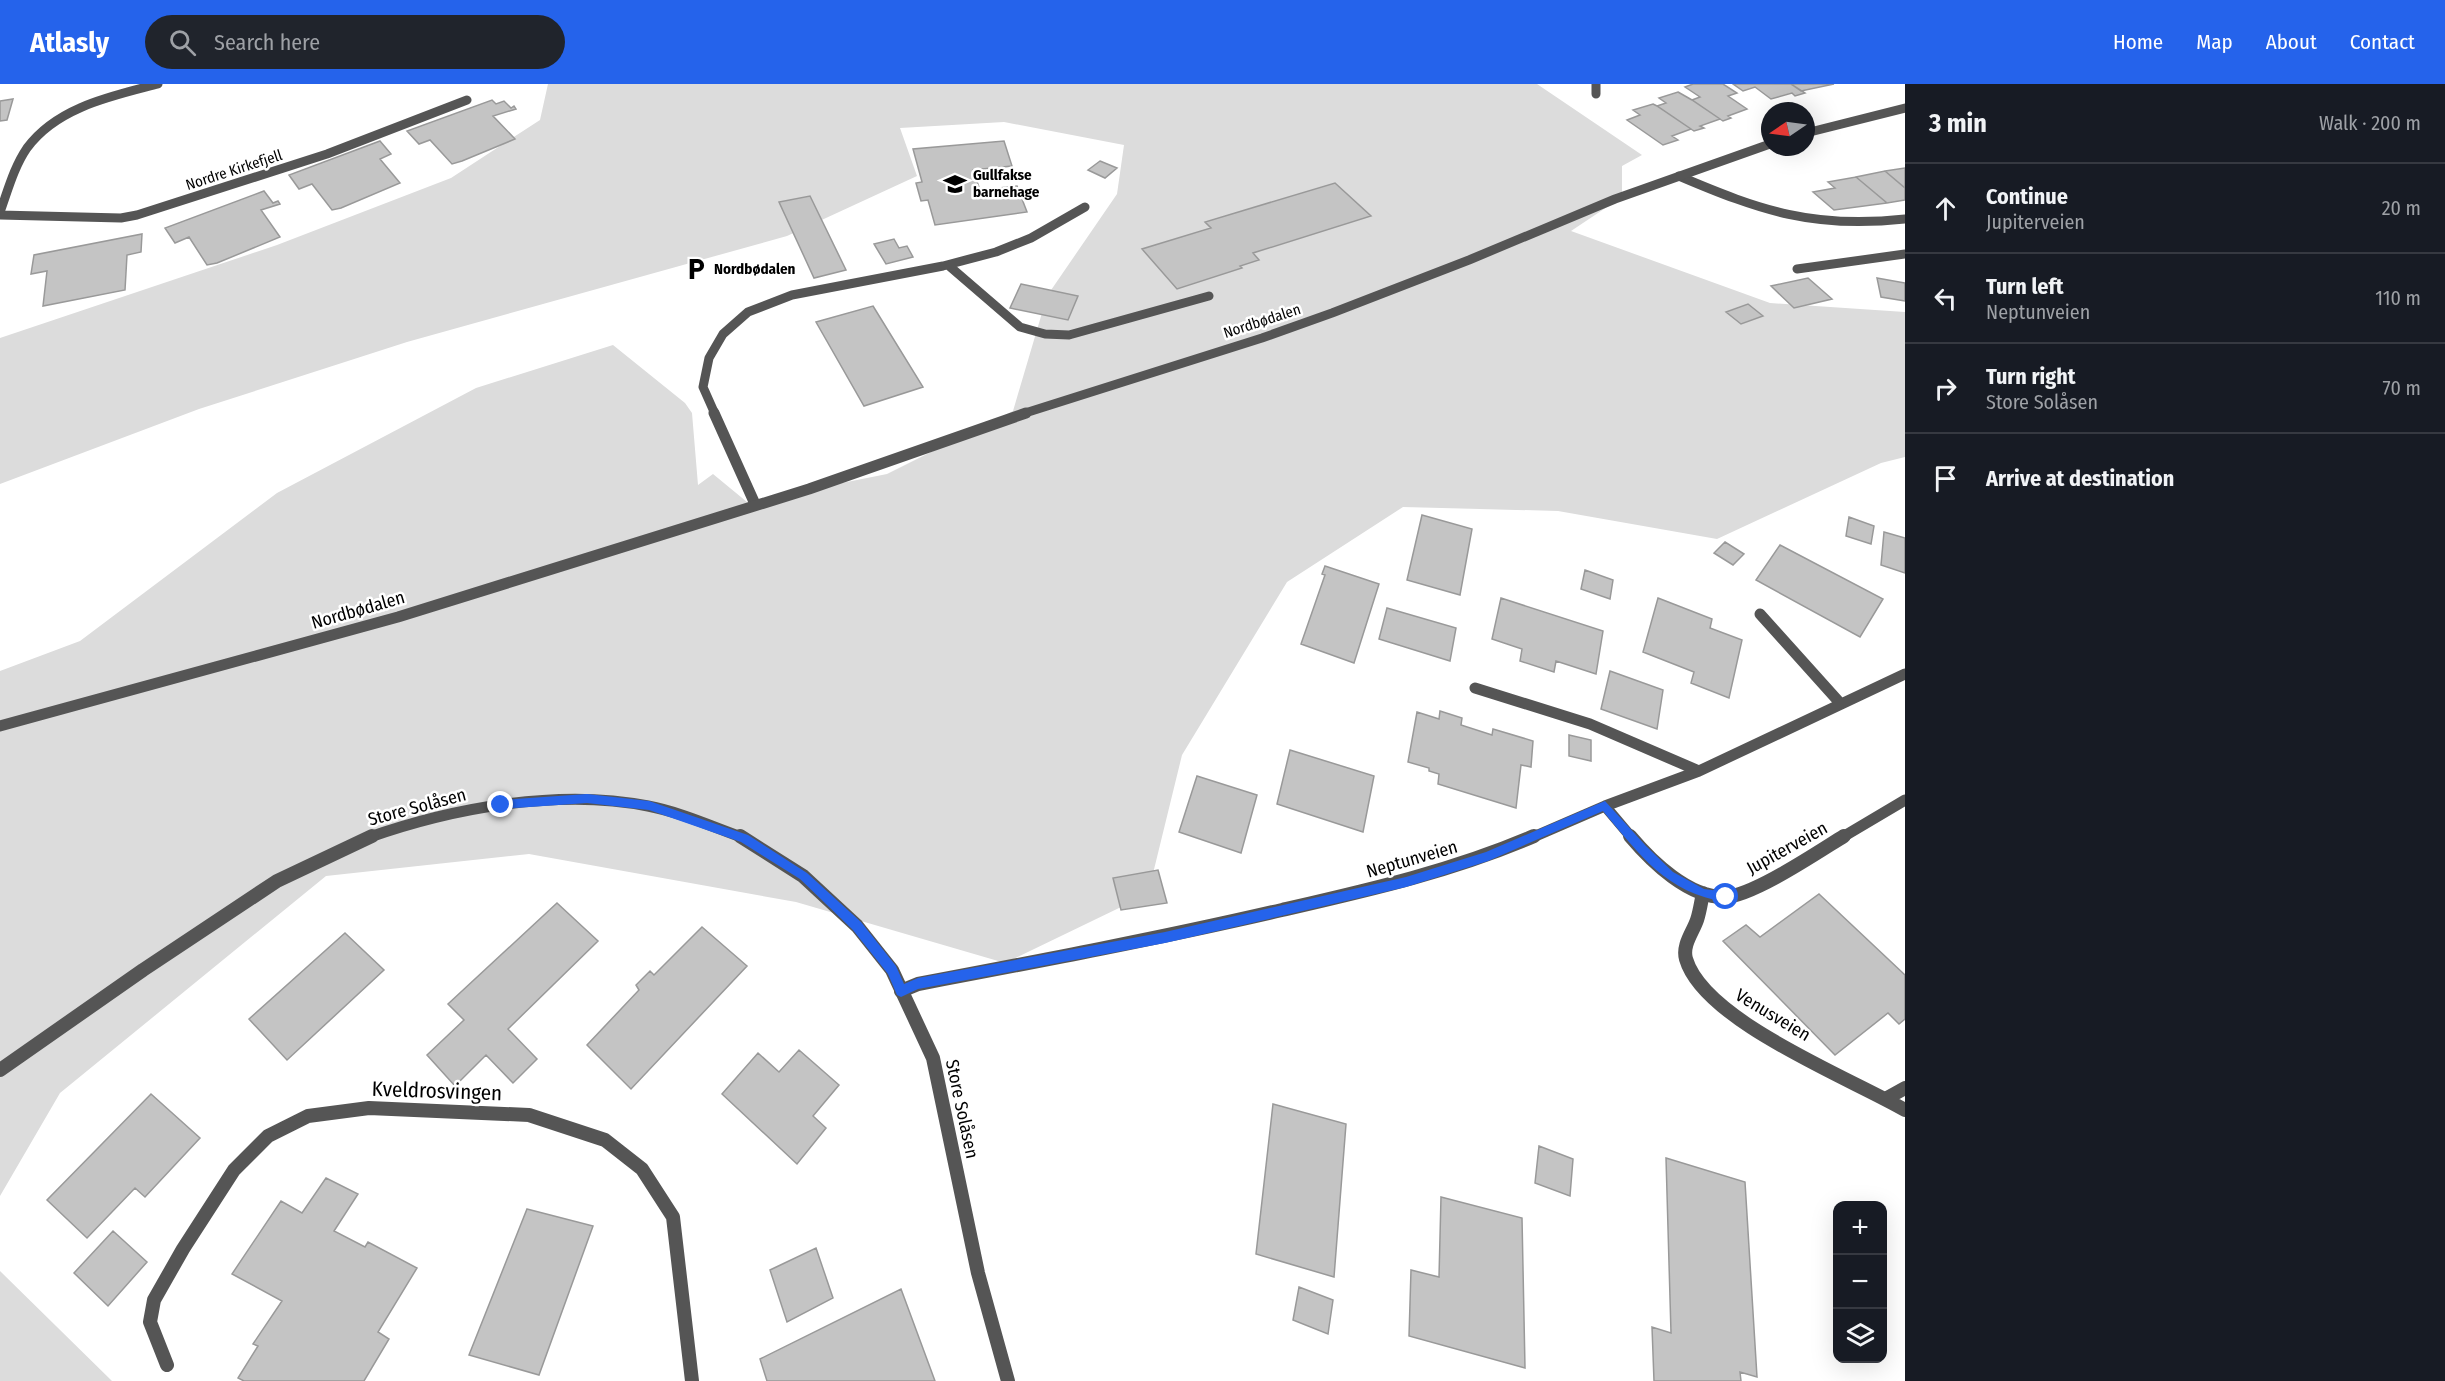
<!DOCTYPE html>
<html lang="en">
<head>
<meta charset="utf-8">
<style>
	body { margin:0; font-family:"Fira Sans Condensed",sans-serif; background:#20242c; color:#f1f3f6 }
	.controls { position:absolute; right:18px; bottom:18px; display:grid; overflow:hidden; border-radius:12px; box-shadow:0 6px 24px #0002 }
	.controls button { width:54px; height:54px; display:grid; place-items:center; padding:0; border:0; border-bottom:2px solid #363941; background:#171b24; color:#f1f3f6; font:30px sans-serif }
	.compass { position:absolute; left:1761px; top:18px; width:54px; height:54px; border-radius:50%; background:#171b24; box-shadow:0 6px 24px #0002; rotate:257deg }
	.stop { position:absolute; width:18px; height:18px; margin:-14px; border:4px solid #2563eb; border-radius:50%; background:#fff }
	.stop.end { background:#2563eb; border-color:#fff; box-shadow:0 2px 6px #0008 }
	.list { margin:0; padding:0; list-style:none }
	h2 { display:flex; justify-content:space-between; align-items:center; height:78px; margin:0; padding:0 24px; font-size:26px }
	h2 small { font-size:20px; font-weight:400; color:#9ea1a6 }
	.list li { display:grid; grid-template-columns:39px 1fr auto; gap:18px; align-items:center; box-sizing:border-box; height:90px; padding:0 24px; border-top:2px solid #363941 }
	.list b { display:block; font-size:22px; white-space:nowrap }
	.list p { margin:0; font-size:20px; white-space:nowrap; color:#9ea1a6 }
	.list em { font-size:20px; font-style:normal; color:#9ea1a6 }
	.icon { flex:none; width:33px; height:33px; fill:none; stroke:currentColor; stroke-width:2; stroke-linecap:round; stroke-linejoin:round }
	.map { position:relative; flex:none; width:1905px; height:1297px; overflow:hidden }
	header { display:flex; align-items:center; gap:36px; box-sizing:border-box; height:84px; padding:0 30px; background:#2563eb; color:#fff }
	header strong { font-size:28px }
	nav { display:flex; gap:33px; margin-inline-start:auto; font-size:21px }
	.search { width:420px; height:54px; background:#20242c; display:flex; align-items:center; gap:15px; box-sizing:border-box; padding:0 21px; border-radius:33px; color:#9ea1a6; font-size:22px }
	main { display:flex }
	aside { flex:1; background:#171b24 }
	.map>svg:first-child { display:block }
</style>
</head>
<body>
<header>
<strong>Atlasly</strong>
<div class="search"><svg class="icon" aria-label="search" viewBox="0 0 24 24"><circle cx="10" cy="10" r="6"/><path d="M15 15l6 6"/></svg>Search here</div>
<nav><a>Home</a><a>Map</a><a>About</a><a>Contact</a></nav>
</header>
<main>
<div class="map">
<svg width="1905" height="1297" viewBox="0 0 1905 1297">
	<rect width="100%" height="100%" fill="#fff"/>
	<path fill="#dcdcdc" d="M548 0H1537L1642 71 1622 82V113L1571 147 1770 219 1905 228V373L1881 379 1717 455 1558 427 1403 423 1287 498 1182 671 1148 810 1005 879 796 818 529 770 326 792 60 1009 0 1112V587L80 557 277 409 476 304 613 261 685 319 692 329 698 401 713 390 747 418 887 390 1013 327 1047 212 1117 110 1124 61 1004 38 900 44 917 92 787 152 407 258 199 325 0 400V254L277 161 451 94 540 36Z
		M0 1187 112 1297H0Z"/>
	<path fill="#c4c4c4" stroke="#999" stroke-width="1.5" d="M1693 0H1723L1737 9 1728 12 1747 25 1728 32 1731 34 1723 37 1692 16 1700 13 1685 3Z
		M1733 0H1791L1805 9 1795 12 1792 9 1771 15 1755 3 1743 7Z
		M1791 0H1834L1801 7Z
		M1678 8 1692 16 1720 35 1700 42 1704 44 1694 47 1657 22 1666 19 1659 14Z
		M13 15 7 36 0 37V17Z
		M492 16 496 20 504 17 511 24 514 22 516 25 493 32 515 55 462 77 452 80 430 56 419 60 407 47Z
		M1653 20 1657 22 1691 45 1672 52 1678 56 1663 61 1627 36 1640 31 1633 26Z
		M380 57 391 70 380 75 400 99 341 124 332 126 312 100 299 105 289 91Z
		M1004 57 1012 82 973 86 980 106 1017 102 1027 128 935 141 928 116 921 117 916 99 922 98 913 65Z
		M1100 77 1117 84 1105 94 1088 86Z
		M1905 84V104L1885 87Z
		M1885 87 1905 104V116L1887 119 1856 93Z
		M1856 93 1887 119 1834 126 1813 108 1835 104 1828 98Z
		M1335 99 1371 132 1253 169 1259 176 1240 182 1242 184 1177 205 1142 165 1211 144 1205 138Z
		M264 107 273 119 278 117 280 120 261 126 280 153 217 179 207 181 189 153 175 159 165 144Z
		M810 112 846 186 814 194 779 118Z
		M142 150 141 168 127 171 125 206 43 222 47 187 31 190 34 171Z
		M894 155 899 164 907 162 913 173 886 180 874 160Z
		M1808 194 1832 215 1794 224 1771 202Z
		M1877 194 1905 199V217L1881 213Z
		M1021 200 1078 212 1068 236 1010 224Z
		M1748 220 1763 232 1741 240 1726 228Z
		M873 222 923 303 864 322 816 238Z
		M1422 431 1472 445 1460 511 1407 496Z
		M1849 433 1874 442 1871 460 1846 452Z
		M1884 448 1905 454V489L1881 481Z
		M1725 458 1744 470 1733 481 1714 469Z
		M1780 461 1883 515 1860 553 1756 496Z
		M1325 482 1379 500 1354 579 1301 560 1325 491 1322 490Z
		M1585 486 1613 496 1610 515 1581 505Z
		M1501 514 1603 547 1596 590 1556 577 1554 588 1520 577 1522 565 1492 555Z
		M1658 514 1712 535 1710 544 1742 556 1729 614 1691 599 1694 588 1643 568Z
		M1387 524 1456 544 1450 577 1379 555Z
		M1610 587 1663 606 1657 645 1601 625Z
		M1440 627 1462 634 1461 641 1492 651 1493 645 1533 657 1531 683 1521 681 1516 724 1438 700 1439 690 1429 687V684L1408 678 1417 628 1439 635Z
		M1569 651 1591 656V677L1569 672Z
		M1290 666 1374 692 1363 748 1277 720Z
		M1197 692 1257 711 1241 769 1179 748Z
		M1158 786 1167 819 1121 826 1113 794Z
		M1819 810 1905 891V935L1899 940 1888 929 1835 971 1723 857 1746 841 1760 853Z
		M557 819 598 857 508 945 537 975 513 999 486 971 455 1002 427 971 464 936 448 920Z
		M702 843 747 882 631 1005 587 961 639 906 636 901 650 887 654 891Z
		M345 849 384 886 287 976 249 935Z
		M799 966 839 1001 813 1032 826 1044 797 1080 722 1010 758 969 779 988Z
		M151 1010 200 1054 145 1113 135 1104 87 1154 47 1116Z
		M1273 1020 1346 1040 1334 1193 1256 1170Z
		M1539 1062 1573 1075 1570 1112 1535 1099Z
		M1666 1074 1745 1098 1757 1293 1740 1288 1741 1297H1654L1652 1243 1671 1249Z
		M326 1094 358 1110 334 1147 365 1163 368 1158 417 1184 378 1248 389 1255 364 1297H244L238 1294 258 1262 253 1260 282 1217 232 1190 281 1117 302 1129Z
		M1441 1113 1522 1134 1525 1284 1409 1252 1411 1186 1439 1193Z
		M527 1125 593 1142 539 1291 469 1271Z
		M113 1147 147 1178 108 1222 74 1189Z
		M816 1164 833 1214 787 1238 770 1186Z
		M1299 1203 1333 1216 1328 1250 1293 1236Z
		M901 1205 935 1297H767L760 1275Z"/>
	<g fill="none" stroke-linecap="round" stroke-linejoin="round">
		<path stroke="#555" stroke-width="9" d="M1596 0V10
			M1679 92C1761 127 1814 145 1905 135
			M0 128C8 106 14 83 27 64 57 23 112 12 158 0
			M0 131 121 134 137 131 327 70 467 16
			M948 181 1020 243 1045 250 1069 251 1209 212
			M1797 185 1905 170
			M715 330 703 303 709 274 723 250 748 228 792 211 943 182 996 168 1031 154 1085 123"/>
		<path stroke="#555" stroke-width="11" d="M714 329 755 420
			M1760 530 1840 619
			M1475 604 1590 640 1699 687
			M1605 722 1632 754
			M1531 754 1605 722 1699 687 1905 590
			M1841 754 1905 716"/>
		<path stroke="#555" stroke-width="14" d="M1630 752C1652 778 1689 814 1725 813 1753 812 1818 768 1844 752
			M1703 809C1701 818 1700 827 1697 836 1693 848 1682 861 1686 875 1704 937 1850 994 1905 1026
			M901 907 918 900C1040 877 1161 854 1282 826 1369 806 1453 787 1534 752
			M1887 1014 1905 1004
			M167 1281 150 1238 154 1216 183 1165 234 1086 268 1052 308 1032 369 1024 529 1031 605 1056 642 1085 673 1133 692 1297"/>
		<path stroke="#555" stroke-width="9" d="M1806 49 1905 24
			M1022 330 1262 254 1332 229 1469 176 1615 115 1770 60"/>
		<path stroke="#555" stroke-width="11" d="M0 642 398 533 809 405 1026 329
			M367 754C452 724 559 704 648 722 680 728 713 743 744 754"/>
		<path stroke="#555" stroke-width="14" d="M740 752 803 792 857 842 892 886 933 974 978 1189 1008 1297
			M0 986 143 886 277 797 372 752"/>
	</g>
	<path fill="#2563eb" d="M587 710 649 717 748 751 807 789 861 838 896 882 904 900 918 894 1165 848 1406 793 1486 768 1605 717 1646 762 1673 788 1704 805 1726 808 1732 813 1726 818C1666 809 1640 771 1603 727L1488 777 1406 803 1165 859 918 905 901 913 897 911 888 890 853 846 800 795 741 758 649 726 587 719 501 725 496 721 501 716Z"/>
	<defs>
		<g id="school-bare" transform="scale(1.8)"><path d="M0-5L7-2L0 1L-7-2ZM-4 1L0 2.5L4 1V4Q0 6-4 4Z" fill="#000" stroke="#fff" stroke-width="2.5" paint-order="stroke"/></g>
		<g id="parking-bare" transform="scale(1.8)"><path d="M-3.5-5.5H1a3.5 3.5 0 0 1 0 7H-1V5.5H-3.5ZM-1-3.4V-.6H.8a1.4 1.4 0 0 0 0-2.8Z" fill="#000" stroke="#fff" stroke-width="2.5" paint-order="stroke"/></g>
	</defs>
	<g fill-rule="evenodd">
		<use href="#school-bare" x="955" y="100"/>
		<use href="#parking-bare" x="696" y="185"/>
	</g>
	<g text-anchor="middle" stroke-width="5" stroke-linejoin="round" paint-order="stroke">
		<g font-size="15" fill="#000" stroke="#fff">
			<text transform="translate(234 86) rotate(-18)" y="5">Nordre Kirkefjell</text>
			<text transform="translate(1262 237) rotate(-18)" y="5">Nordbødalen</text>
		</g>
		<g font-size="15" font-weight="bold" fill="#000" stroke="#fff" text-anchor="start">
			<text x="973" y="96">Gullfakse<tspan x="973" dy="17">barnehage</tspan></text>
			<text x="714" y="190">Nordbødalen</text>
		</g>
		<g font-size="18" fill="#000" stroke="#fff">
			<text transform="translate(358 526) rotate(-16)" y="6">Nordbødalen</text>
			<text transform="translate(417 723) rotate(-15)" y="6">Store Solåsen</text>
			<text transform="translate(1787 764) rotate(-29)" y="6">Jupiterveien</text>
			<text transform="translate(1412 775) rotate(-16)" y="6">Neptunveien</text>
			<text transform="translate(1773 931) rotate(31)" y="6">Venusveien</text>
			<text transform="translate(962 1025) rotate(78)" y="6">Store Solåsen</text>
		</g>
		<g font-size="21" fill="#000" stroke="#fff">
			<text transform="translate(437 1007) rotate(2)" y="7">Kveldrosvingen</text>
		</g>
	</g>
</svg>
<div class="controls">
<button>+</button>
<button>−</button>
<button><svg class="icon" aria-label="layers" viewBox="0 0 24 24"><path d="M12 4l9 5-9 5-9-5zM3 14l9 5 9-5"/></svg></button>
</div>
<svg class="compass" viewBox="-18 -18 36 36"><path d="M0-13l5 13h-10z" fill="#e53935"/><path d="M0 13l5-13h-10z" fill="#9ea1a6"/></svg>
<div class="stop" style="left:1726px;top:813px"></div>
<div class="stop end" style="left:501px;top:721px"></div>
</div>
<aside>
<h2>3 min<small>Walk · 200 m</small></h2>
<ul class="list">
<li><svg class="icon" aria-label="ahead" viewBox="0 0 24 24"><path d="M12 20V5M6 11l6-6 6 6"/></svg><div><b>Continue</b><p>Jupiterveien</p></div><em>20 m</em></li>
<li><svg class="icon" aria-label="left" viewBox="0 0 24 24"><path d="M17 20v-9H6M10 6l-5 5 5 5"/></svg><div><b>Turn left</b><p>Neptunveien</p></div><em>110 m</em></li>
<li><svg class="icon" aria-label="right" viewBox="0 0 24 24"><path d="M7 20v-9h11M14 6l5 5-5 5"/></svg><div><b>Turn right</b><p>Store Solåsen</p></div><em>70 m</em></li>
<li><svg class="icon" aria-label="arrive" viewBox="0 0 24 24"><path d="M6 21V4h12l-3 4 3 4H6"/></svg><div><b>Arrive at destination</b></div></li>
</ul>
</aside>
</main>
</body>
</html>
